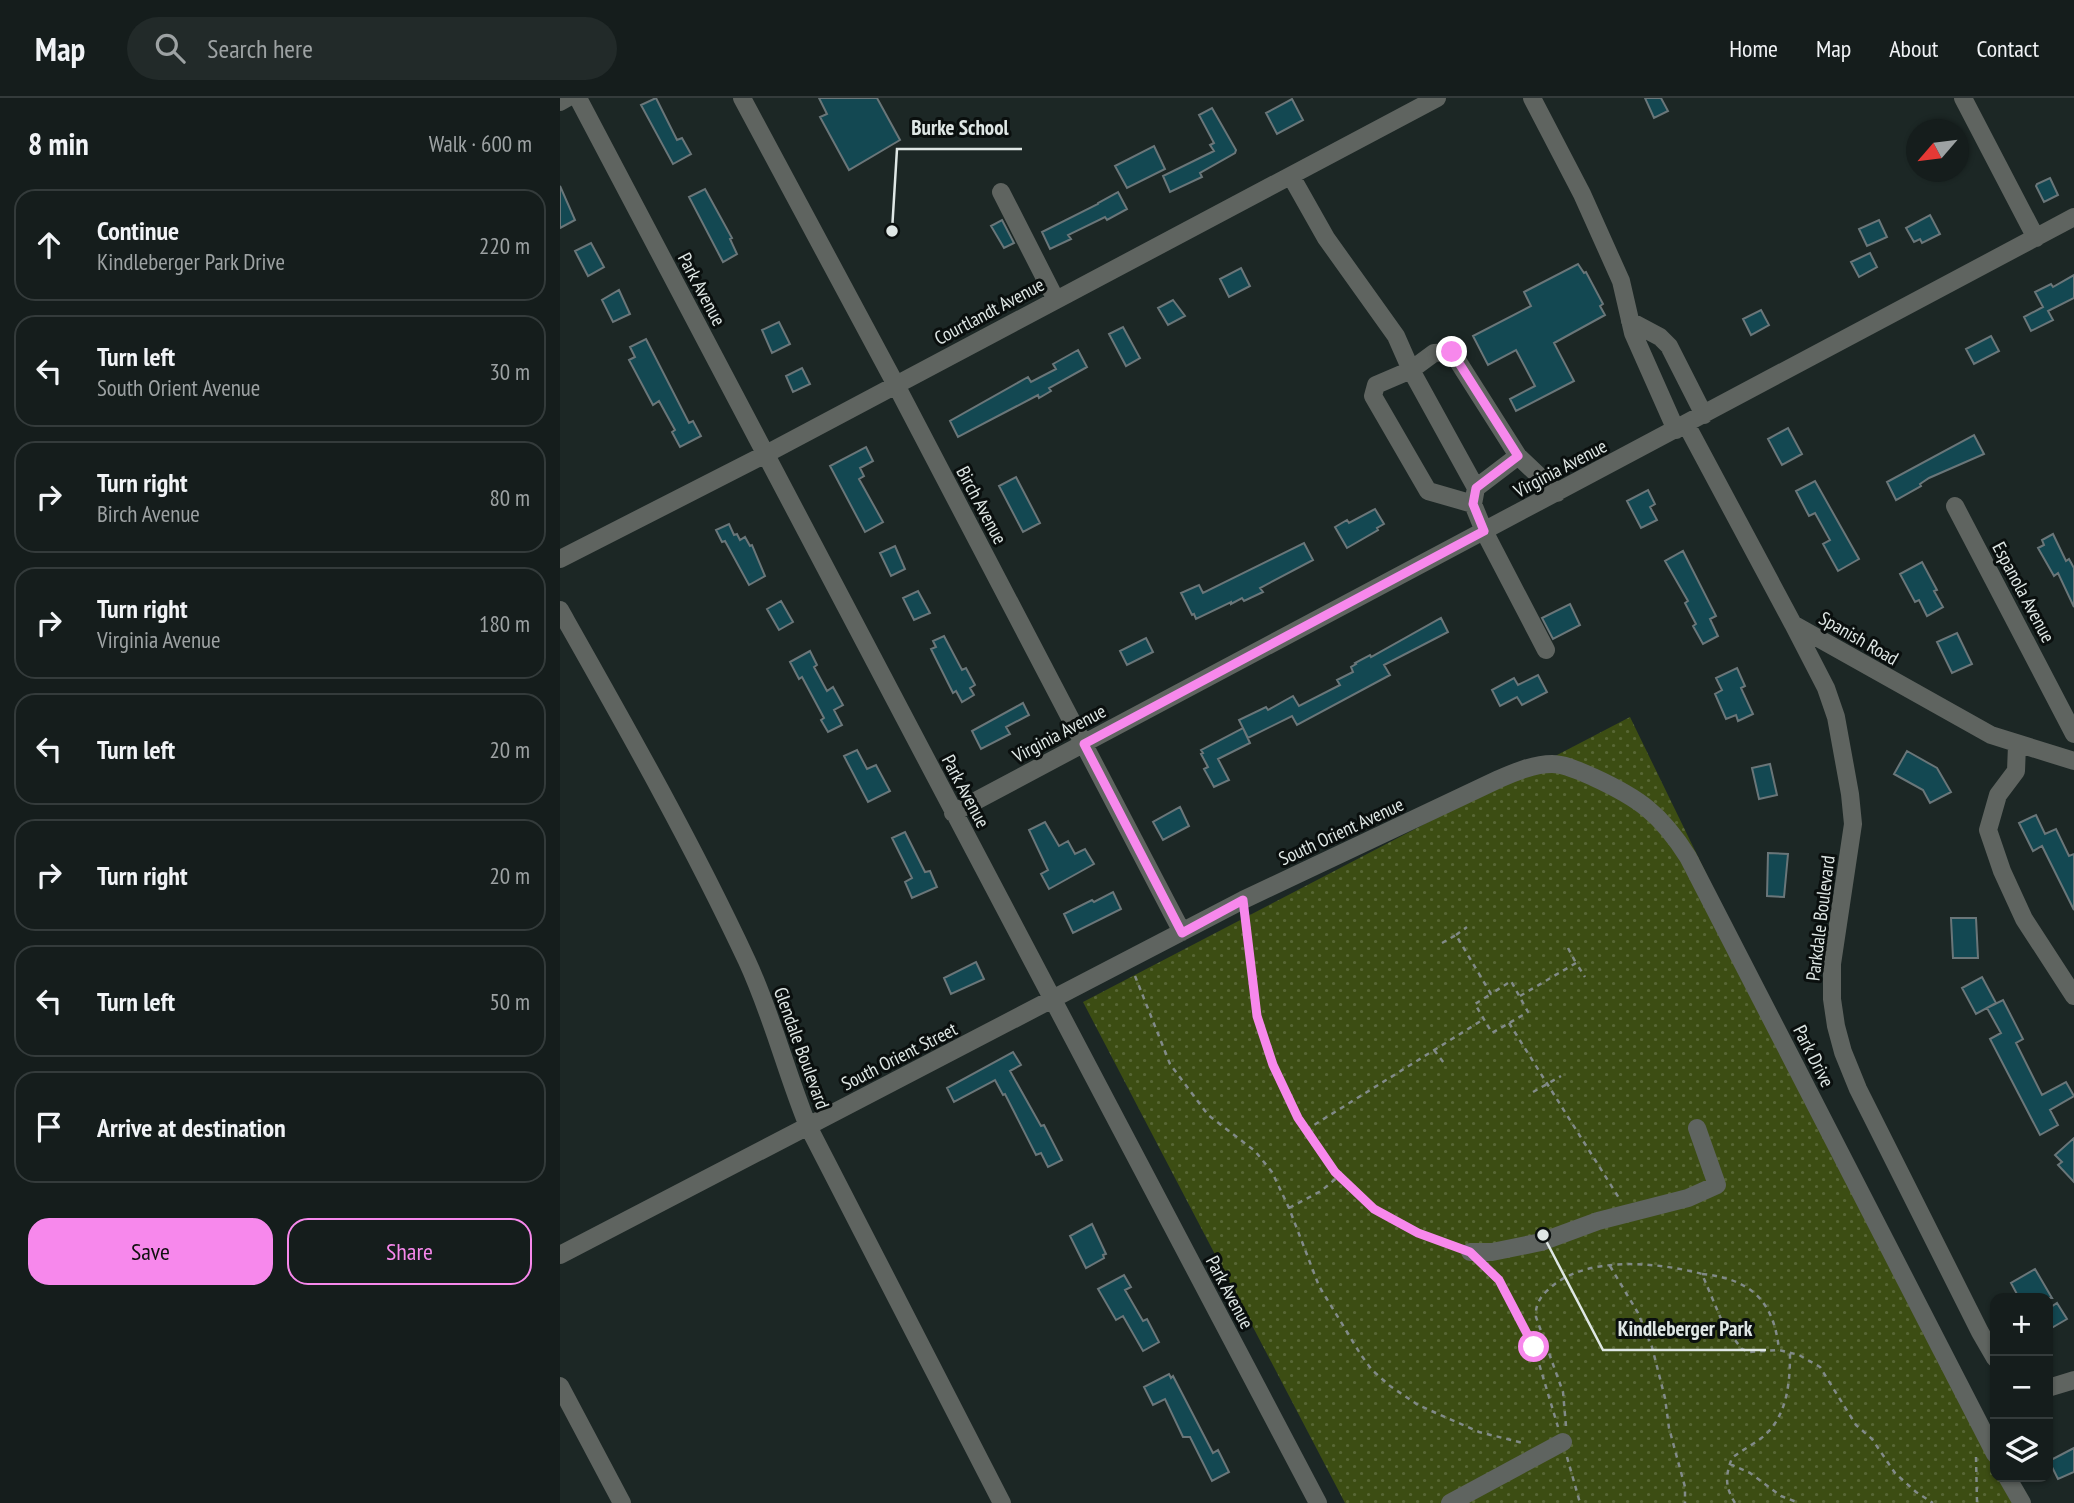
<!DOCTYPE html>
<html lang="en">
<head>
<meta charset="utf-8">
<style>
	body { margin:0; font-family:"PT Sans Narrow",sans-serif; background:#222a29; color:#f1f3f6 }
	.controls { position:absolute; right:21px; bottom:21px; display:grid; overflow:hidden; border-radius:14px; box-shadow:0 2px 5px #0004 }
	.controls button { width:63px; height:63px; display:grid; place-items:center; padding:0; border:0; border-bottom:2px solid #343b3b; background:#151d1c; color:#f1f3f6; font:35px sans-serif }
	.compass { position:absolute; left:1346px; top:21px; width:63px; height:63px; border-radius:50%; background:#151d1c; box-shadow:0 2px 5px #0004; rotate:242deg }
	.stop { position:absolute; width:21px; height:21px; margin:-16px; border:5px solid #f788ec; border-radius:50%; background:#fff }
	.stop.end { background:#f788ec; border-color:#fff; box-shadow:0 2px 7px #0008 }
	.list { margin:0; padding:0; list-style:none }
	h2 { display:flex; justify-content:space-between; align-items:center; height:91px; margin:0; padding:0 28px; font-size:30px }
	h2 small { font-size:23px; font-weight:400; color:#9da2a3 }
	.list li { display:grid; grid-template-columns:46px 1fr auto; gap:21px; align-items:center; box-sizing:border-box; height:112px; margin:0 14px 14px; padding:0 14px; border:2px solid #343b3b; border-radius:21px }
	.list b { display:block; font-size:26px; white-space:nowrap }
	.list p { margin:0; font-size:23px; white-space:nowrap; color:#9da2a3 }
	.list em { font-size:23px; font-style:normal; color:#9da2a3 }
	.actions { display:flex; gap:14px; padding:21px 28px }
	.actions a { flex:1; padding:16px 0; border:2px solid #f788ec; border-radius:21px; text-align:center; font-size:24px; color:#f788ec }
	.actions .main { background:#f788ec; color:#111 }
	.icon { flex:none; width:38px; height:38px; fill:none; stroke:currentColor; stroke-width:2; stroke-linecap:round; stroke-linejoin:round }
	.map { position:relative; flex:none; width:1514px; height:1405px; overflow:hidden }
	header { display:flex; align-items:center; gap:42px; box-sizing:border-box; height:98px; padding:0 35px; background:#151d1c; border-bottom:2px solid #343b3b }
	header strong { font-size:33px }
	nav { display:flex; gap:38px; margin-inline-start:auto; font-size:24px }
	.search { width:490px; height:63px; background:#222a29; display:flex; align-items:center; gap:18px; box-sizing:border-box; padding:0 24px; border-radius:38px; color:#9da2a3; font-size:26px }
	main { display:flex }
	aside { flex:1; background:#151d1c }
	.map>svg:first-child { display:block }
</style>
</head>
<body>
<header>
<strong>Map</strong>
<div class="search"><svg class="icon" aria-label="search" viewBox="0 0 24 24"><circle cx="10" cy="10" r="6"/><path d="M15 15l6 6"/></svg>Search here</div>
<nav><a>Home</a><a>Map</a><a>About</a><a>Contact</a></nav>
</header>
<main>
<aside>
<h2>8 min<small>Walk · 600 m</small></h2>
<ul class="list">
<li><svg class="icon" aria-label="ahead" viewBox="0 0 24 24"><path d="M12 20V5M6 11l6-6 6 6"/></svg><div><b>Continue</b><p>Kindleberger Park Drive</p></div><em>220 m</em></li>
<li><svg class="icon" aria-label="left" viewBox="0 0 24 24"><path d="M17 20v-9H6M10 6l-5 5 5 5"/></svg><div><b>Turn left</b><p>South Orient Avenue</p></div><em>30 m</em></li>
<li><svg class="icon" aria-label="right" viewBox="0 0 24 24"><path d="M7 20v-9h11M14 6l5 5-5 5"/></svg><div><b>Turn right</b><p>Birch Avenue</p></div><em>80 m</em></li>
<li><svg class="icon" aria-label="right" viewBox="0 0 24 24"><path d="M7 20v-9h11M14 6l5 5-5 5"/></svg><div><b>Turn right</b><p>Virginia Avenue</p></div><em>180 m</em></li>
<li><svg class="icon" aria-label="left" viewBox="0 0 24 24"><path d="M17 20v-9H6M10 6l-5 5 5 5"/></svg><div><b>Turn left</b></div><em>20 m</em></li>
<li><svg class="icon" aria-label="right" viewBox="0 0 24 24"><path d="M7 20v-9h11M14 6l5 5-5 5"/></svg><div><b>Turn right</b></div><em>20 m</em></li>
<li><svg class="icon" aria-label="left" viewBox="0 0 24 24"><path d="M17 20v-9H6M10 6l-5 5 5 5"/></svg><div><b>Turn left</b></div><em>50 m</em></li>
<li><svg class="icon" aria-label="arrive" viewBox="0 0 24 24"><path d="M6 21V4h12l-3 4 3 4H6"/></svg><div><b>Arrive at destination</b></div></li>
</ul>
<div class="actions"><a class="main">Save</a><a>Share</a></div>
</aside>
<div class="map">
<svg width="1514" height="1405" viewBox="0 0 1514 1405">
	<defs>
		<pattern id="park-dots" width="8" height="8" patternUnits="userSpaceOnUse" patternTransform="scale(1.75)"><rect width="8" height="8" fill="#3c4d13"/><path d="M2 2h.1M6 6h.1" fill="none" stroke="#586735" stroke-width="1.8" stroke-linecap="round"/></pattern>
	</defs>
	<rect width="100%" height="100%" fill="#1c2725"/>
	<path fill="url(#park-dots)" d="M1070 619 1435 1369V1379H1440L1453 1405H785L523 904Z"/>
	<path fill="#134852" stroke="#6a7679" stroke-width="2" d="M96 0 117 42 122 40 131 56 113 66 81 7Z
		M259 0H317L340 42 289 72 260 19 267 16Z
		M1085 0H1101L1108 13 1094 20Z
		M732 1 743 22 717 36 706 15Z
		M652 10 676 52 675 55 640 75 642 79 610 94 603 78 654 53 650 47 654 45 639 17Z
		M594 48 605 71 567 90 555 68Z
		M1490 80 1498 97 1484 104 1476 88 1477 86Z
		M0 88 15 122 0 130Z
		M145 91 172 140 170 141 177 156 163 164 129 99Z
		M558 94 567 111 547 122 545 119 508 137 511 141 490 151 482 134 538 106V105Z
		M1370 117 1380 136 1362 145 1360 141 1354 144 1346 130Z
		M442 122 454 145 444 150 431 128Z
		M1319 122 1327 139 1307 148 1299 131Z
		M31 145 44 169 28 178 15 153Z
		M1310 155 1317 169 1299 179 1291 164Z
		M1018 166 1024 175 1026 174 1043 206 1040 208 1045 217 994 245 1014 283 956 313 950 301 975 288 956 252 928 267 913 238 971 208 964 194Z
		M681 170 690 188 669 199 660 181Z
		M1514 177V200L1488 213 1493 222 1471 233 1464 219 1483 209 1475 194 1491 186 1493 189Z
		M59 192 70 216 53 224 42 202Z
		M613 202 625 218 608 227 598 210Z
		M1201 212 1209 227 1191 237 1183 221Z
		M219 224 230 246 212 255 202 232Z
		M563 229 580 260 566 268 549 236Z
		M1431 238 1439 253 1414 266 1406 251Z
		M86 241 129 325 133 323 141 338 120 349 112 334 115 332 99 303 93 307 69 262 75 259 70 249Z
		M518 252 527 269 489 290 491 293 479 300 478 297 398 339 390 323 468 279 471 284 496 271 493 266Z
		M242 270 250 286 233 294 226 278Z
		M1228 330 1242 356 1222 367 1208 341Z
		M1414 337 1424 356 1369 380 1360 386 1361 388 1336 402 1327 384Z
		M306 349 313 363 300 370 304 378 299 381 323 424 305 434 270 368Z
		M456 379 480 425 463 434 439 388Z
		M1255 383 1299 461 1278 473 1263 446 1270 442 1255 415 1249 418 1236 393Z
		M1088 392 1095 406 1090 409 1097 422 1081 430 1067 403Z
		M815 411 824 426 817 430 818 432 787 450 775 429 787 422 789 425Z
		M169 426 174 437 177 436 180 442 185 439 190 448 192 447 205 478 189 487 165 443 162 444 156 432Z
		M1493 436 1506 463 1509 461 1514 470V509L1498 475 1494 478 1478 450 1484 447 1482 442Z
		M744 445 753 462 700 490 703 494 684 503 682 500 671 506V504L636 521 634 516 632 517 621 495 639 487 643 495Z
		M335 448 345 471 331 478 320 455Z
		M1123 453 1156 518 1150 521 1158 538 1143 546 1133 528 1136 526 1125 505 1128 503 1105 463Z
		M1362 464 1377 492 1374 493 1383 509 1367 518 1359 502 1355 504 1340 476Z
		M358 493 370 515 354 522 343 500Z
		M221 503 233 524 219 532 207 511Z
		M1010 506 1020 527 993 541 982 520Z
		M881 520 888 534 824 567 830 577 737 627 732 618 688 640 679 622 706 609 708 612 733 598 739 608 780 587 777 582 793 574 791 569 796 566 795 565 810 557 811 559Z
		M1397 535 1412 566 1392 575 1377 544Z
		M384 538 402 572 406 570 415 587 410 590 414 597 402 604 396 593 393 595 371 551 376 549 373 543Z
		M586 540 593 554 567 567 560 553Z
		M250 553 257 567 254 569 267 593 273 589 283 607 274 612 282 627 268 634 261 622 264 620 242 579 239 581 230 564Z
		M1177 570 1185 588 1181 590 1193 616 1178 623 1176 617 1166 621 1155 596 1162 592 1156 580Z
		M978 577 987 594 962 607 957 599 940 608 932 592 954 580 958 587Z
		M463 605 469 617 446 629 450 636 421 651 412 633Z
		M683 630 690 645 658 661 669 682 654 689 644 671 648 669 641 656 643 655 641 652Z
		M297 652 307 671 316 667 330 693 308 704 284 658Z
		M1347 653 1377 670 1391 694 1370 705 1363 692 1334 676Z
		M1210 666 1217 697 1199 701 1192 670Z
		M620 709 629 728 603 742 593 724Z
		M1476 717 1485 736 1496 731 1509 758 1514 756V812L1482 748 1473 753 1459 725Z
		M485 724 499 748 508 743 515 756 525 751 534 766 489 791 481 776 488 772 469 732Z
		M345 734 365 774 370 773 377 789 352 800 345 784 352 780 332 740Z
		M1208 755 1228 756 1224 799 1207 798Z
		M553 794 561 811 513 835 504 816 532 802 534 804Z
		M1391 820H1416L1418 860H1393Z
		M416 864 424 881 391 896 384 880Z
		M1422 879 1436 905 1416 916 1402 890Z
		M1443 902 1463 941 1456 945 1482 997 1506 984 1514 998 1490 1012 1498 1027 1480 1037 1430 941 1441 935 1427 910Z
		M453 954 461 967 450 973 481 1028 484 1027 502 1062 488 1069 481 1055 476 1057 445 996 443 997 435 982 394 1004 387 990Z
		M1514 1040V1084L1498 1067 1502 1064 1495 1057Z
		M532 1126 546 1156 543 1157 544 1160 526 1170 510 1138Z
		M1475 1171 1492 1200H1459L1451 1185Z
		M564 1177 571 1189 565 1192 583 1223 587 1221 599 1244 583 1253 563 1218 556 1222 538 1191Z
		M1497 1205 1507 1221 1488 1232V1211Z
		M609 1276 611 1280 613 1278 653 1355 658 1352 669 1374 652 1383 630 1339H623L605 1301 593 1307 584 1289Z
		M1514 1350V1374L1498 1381 1489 1363Z"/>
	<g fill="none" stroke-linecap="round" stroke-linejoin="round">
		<path stroke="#828b89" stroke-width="2.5" stroke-dasharray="5 5" stroke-linecap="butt" d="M685 820 697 918 713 967 738 1020 775 1074 815 1110 858 1135 894 1148
			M896 837 907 829
			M882 845 896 837 931 896 951 883 968 914 932 935 915 906 931 896
			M1008 850 1016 865
			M575 878 610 966 648 1017 695 1053 712 1074 729 1110 759 1188 801 1257 812 1272 830 1288 858 1307 919 1334 963 1345
			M960 898 1016 865 1025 879
			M949 925 1059 1100
			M874 952 884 965
			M973 994 1001 978
			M746 1032 924 921
			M729 1110 761 1093 779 1078
			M1050 1168 1078 1215 1092 1249 1105 1300 1109 1330 1125 1389V1405
			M928 1171 939 1182 974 1249 998 1329
			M1142 1176C1191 1181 1214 1203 1219 1252
			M1006 1328 1003 1294 976 1219C975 1207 980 1199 989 1191 1025 1157 1098 1164 1142 1176L1164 1228 1182 1251 1189 1254 1219 1252 1239 1257 1260 1269 1296 1327 1312 1341 1335 1375 1356 1394 1373 1405
			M1007 1359 1020 1405
			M1416 1359 1417 1405
			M1170 1366 1190 1375 1221 1398 1239 1405
			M1175 1405C1165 1389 1165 1378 1172 1360 1183 1351 1199 1344 1208 1334 1228 1313 1230 1282 1230 1255"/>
		<path stroke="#5f6460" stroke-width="18" d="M18 0 758 1405
			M182 0 336 287 622 834
			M972 0 1022 96 1061 183 1073 235 1116 332
			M1403 0 1476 140
			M0 4 7 0
			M731 78 766 140 836 238 851 272 916 390 913 406 924 433 986 552
			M441 94 496 202
			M1070 223 1100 239 1109 248 1144 317
			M1126 326 1233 526 1431 637 1514 663
			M958 358 997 395
			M913 406 868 393 813 298 816 287 851 272 874 255 892 254 958 358 916 390
			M1395 408 1514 636
			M0 461 206 356 877 0
			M0 512C65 627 131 743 187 863 212 917 226 974 248 1028L442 1405
			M1233 526 1266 590 1276 619 1290 696 1293 726 1272 866V901L1276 928 1283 954 1298 991 1420 1234 1435 1260
			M1457 647 1456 673 1438 697 1428 732 1442 773 1464 821 1514 898
			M393 715 1514 119
			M910 1154H932L981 1144 1038 1123 1128 1100 1157 1087 1137 1030
			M0 1157 683 802 939 681C955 674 974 666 992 666 1006 666 1021 674 1033 679 1079 700 1101 716 1128 759L1435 1356
			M0 1288 62 1405
			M1488 1290 1514 1282
			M1447 1379 1462 1405
			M890 1405 1003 1344"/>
	</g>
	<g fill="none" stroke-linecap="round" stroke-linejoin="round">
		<path stroke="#f788ec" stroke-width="9" d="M892 254 958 358 916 390 913 406 924 433 524 646 622 835 683 802 697 918 713 967 738 1020 775 1074 814 1111 858 1135 910 1154 939 1182 974 1249"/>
	</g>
	<g text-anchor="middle" stroke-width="6" stroke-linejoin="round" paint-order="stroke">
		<g font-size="19" fill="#dfe7e5" stroke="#0a0f0e">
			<text transform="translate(142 191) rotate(62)" y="7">Park Avenue</text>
			<text transform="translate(429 213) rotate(-28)" y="7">Courtlandt Avenue</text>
			<text transform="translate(1000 370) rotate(-28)" y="7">Virginia Avenue</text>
			<text transform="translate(422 407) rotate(62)" y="7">Birch Avenue</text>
			<text transform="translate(1464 494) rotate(62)" y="7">Espanola Avenue</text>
			<text transform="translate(1299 540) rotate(30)" y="7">Spanish Road</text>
			<text transform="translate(499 635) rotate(-28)" y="7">Virginia Avenue</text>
			<text transform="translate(406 693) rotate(62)" y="7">Park Avenue</text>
			<text transform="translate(781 733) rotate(-25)" y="7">South Orient Avenue</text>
			<text transform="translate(1260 820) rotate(-83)" y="7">Parkdale Boulevard</text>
			<text transform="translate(242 950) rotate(70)" y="7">Glendale Boulevard</text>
			<text transform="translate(339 958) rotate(-27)" y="7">South Orient Street</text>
			<text transform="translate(1254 958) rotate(63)" y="7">Park Drive</text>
			<text transform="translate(670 1194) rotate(62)" y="7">Park Avenue</text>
		</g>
	</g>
	<path fill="none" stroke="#dfe7e5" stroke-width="2.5" d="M332 133L337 51H462M983 1137L1043 1252H1206"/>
	<g fill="#dfe7e5" stroke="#0a0f0e" stroke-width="2.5">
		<circle cx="332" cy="133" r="7"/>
		<circle cx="983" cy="1137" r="7"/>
	</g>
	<g font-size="21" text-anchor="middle" font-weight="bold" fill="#dfe7e5" stroke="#0a0f0e" stroke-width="6" stroke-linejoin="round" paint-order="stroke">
		<text x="400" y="37">Burke School</text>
		<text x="1125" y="1238">Kindleberger Park</text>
	</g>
</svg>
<div class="controls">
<button>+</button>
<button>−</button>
<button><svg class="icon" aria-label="layers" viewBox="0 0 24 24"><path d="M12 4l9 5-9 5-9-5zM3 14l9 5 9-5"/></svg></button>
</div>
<svg class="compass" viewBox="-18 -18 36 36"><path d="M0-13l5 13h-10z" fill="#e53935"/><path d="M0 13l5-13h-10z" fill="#9da2a3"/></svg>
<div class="stop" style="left:974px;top:1249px"></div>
<div class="stop end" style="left:892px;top:254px"></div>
</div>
</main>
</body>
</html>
